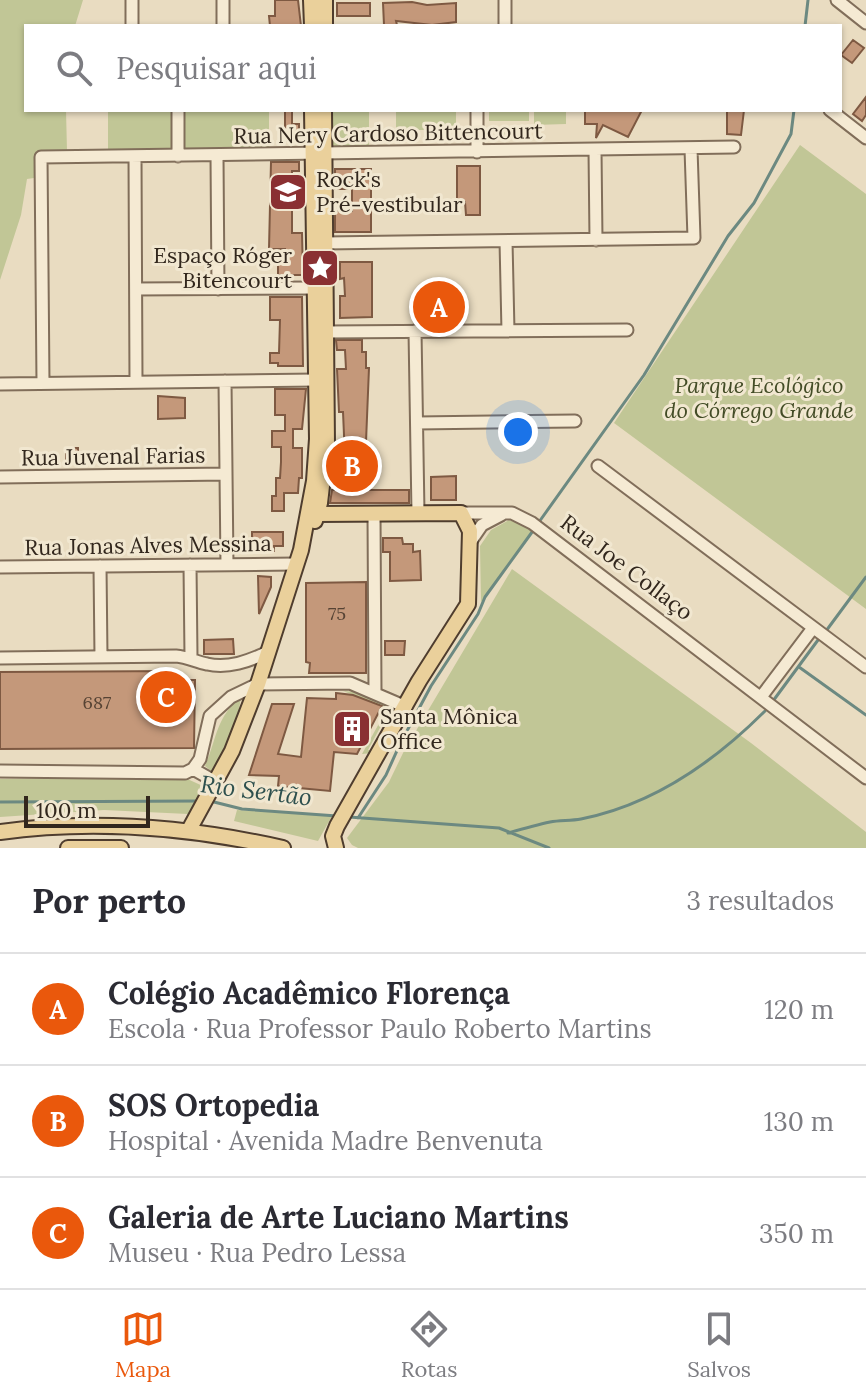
<!DOCTYPE html>
<html lang="pt">
<head>
<meta charset="utf-8">
<style>
	body { margin:0; font-family:Lora,serif; background:#f2f2f3; color:#2b2b33 }
	.scale { position:absolute; left:24px; bottom:20px; width:126px; box-sizing:border-box; padding-left:8px; border:4px solid #32271d; border-top:0; font-size:22px; line-height:28px; white-space:nowrap; color:#32271d; -webkit-text-stroke:6px #f1e7d0; paint-order:stroke }
	.you { position:absolute; left:518px; top:432px; width:28px; height:28px; margin:-20px; border:6px solid #fff; border-radius:50%; background:#1a73e8; box-shadow:0 0 0 12px #1a73e833 }
	.badge { display:grid; place-items:center; width:52px; height:52px; border-radius:50%; background:#ea580c; color:#fff; font-size:26px; font-weight:700 }
	.pin { position:absolute; translate:-50% -50%; border:4px solid #fff; box-shadow:0 2px 8px #0006 }
	.list { margin:0; padding:0; list-style:none }
	h2 { display:flex; justify-content:space-between; align-items:center; height:104px; margin:0; padding:0 32px; font-size:34px }
	h2 small { font-size:26px; font-weight:400; color:#7c7c81 }
	.list li { display:grid; grid-template-columns:52px 1fr auto; gap:24px; align-items:center; box-sizing:border-box; height:112px; padding:0 32px; border-top:2px solid #e1e1e2 }
	.list b { display:block; font-size:30px; white-space:nowrap }
	.list p { margin:0; font-size:26px; white-space:nowrap; color:#7c7c81 }
	.list em { font-size:26px; font-style:normal; color:#7c7c81 }
	.icon { flex:none; width:44px; height:44px; fill:none; stroke:currentColor; stroke-width:2; stroke-linecap:round; stroke-linejoin:round }
	.map { position:relative; flex:none; width:866px; height:848px; overflow:hidden }
	.search { position:absolute; background:#fff; box-shadow:0 2px 6px #0004; left:24px; right:24px; top:24px; height:88px; display:flex; align-items:center; gap:20px; box-sizing:border-box; padding:0 28px; border-radius:0px; color:#7c7c81; font-size:30px }
	.sheet { height:440px; background:#fff }
	nav { display:flex; justify-content:space-around; align-items:center; box-sizing:border-box; height:112px; border-top:2px solid #e1e1e2; background:#fff; font-size:22px; color:#7c7c81 }
	nav a { display:grid; justify-items:center; gap:4px }
	nav .on { color:#ea580c }
	.map>svg:first-child { display:block }
</style>
</head>
<body>
<div class="map">
<svg width="866" height="848" viewBox="0 0 866 848">
	<rect width="100%" height="100%" fill="#e9dcc1"/>
	<path fill="#c1c696" d="M0 0H83L75 26H26V110H66L67 151H36L34 178 27 179 21 215 0 280Z
		M108 110H172V151H108Z
		M182 110H269V153H182Z
		M330 110H369V146H330Z
		M396 110H456V130H396Z
		M489 110H529V121H489Z
		M534 110H566V124L534 125Z
		M500 128H522V139H500Z
		M800 145 866 194V609L614 423Z
		M509 520 534 529 481 602 480 546 491 530Z
		M512 569 751 743 866 832V848H358L352 845 347 838 389 782 404 751Z
		M343 691 356 692 385 705 388 713 368 750H375L372 753 362 754 386 711 382 706Z
		M241 697 236 728 216 775 205 766C217 738 216 717 241 697Z
		M183 777 205 787 188 814 104 810 0 817V779Z
		M237 810 332 816 318 841 234 821Z"/>
	<g fill="none" stroke-linecap="round" stroke-linejoin="round">
		<path stroke="#6c8981" stroke-width="3" d="M805 26 808 0
			M539 522 644 375 728 236 754 203 791 134 794 110
			M826 631 866 577
			M799 667 866 715
			M773 701 818 640
			M210 801 242 809 337 816
			M0 802 199 801
			M349 817 499 828 549 848
			M358 818 386 775 400 744 431 686 478 614 485 597 535 528
			M508 833C522 829 536 825 550 822 560 820 570 821 581 819 652 805 715 761 765 711"/>
	</g>
	<path fill="#c4987a" stroke="#7e5942" stroke-width="2" d="M275 0H298L301 26H270L269 16H275Z
		M412 2 427 5 456 3V22L432 25 396 21 397 25H384L383 3Z
		M337 3H370V16H337Z
		M853 40 864 48 852 63 841 55Z
		M866 97V115L862 121 853 114Z
		M585 110H642L628 137 603 125 596 138 597 124H585Z
		M727 110H744L741 135 727 134Z
		M285 111H292V124H299V141H285Z
		M271 162H299V171H292V233H302L303 275H278V263H285V249H269Z
		M457 166H480V215H466L465 202 457 203Z
		M335 169H371V232H335V211H352V189H335Z
		M340 262H372V317L340 318V296H345L344 278 340 279Z
		M270 297H302L303 366H278V363H270V353H279L280 320H270Z
		M336 340H362V352H366V368H369L366 442 367 490H409V503H330L332 490H338L339 458H345L343 412H339L337 369H346L345 350H337Z
		M275 389H306L302 429H293V448H302V478H299L298 493H284V511H272V496H276V478H280L281 462V447H272V431H285V415H275Z
		M158 396 185 398V418L158 419Z
		M66 448H78V463H66Z
		M456 476V500H431V477Z
		M252 532H283V546H274V551H252Z
		M383 538H402L403 544H413V552L420 551 421 580 390 581V552H383Z
		M258 576 271 577V587L259 614Z
		M366 582V673H309L310 663 306 662V583Z
		M233 639 234 654H204V640Z
		M385 641H405L404 655H385Z
		M177 671V680H195L194 748 0 749V672Z
		M336 693 353 695 382 706 357 754 334 752 330 791 278 786 279 776 249 775 272 704H294L278 754 301 757 307 698 336 699Z"/>
	<g fill="none" stroke-linecap="round" stroke-linejoin="round">
		<g stroke="#816e5a" stroke-width="15">
			<path id="minor" d="M132 0V26
				M223 0V26
				M505 0V26
				M837 0 866 23
				M178 110V156
				M477 110V152
				M830 110 866 138
				M595 150 596 240
				M135 156 136 382
				M217 156 218 289
				M506 241 508 331
				M325 243 694 238 691 149
				M136 289 315 288
				M415 331 418 513
				M326 332 627 330
				M225 381 227 565
				M43 383 41 157 734 147
				M0 384 316 380
				M417 423 575 421
				M598 466 866 667
				M0 477 226 474
				M461 513H512L532 523 866 778
				M374 514 375 692
				M471 541 482 525 501 515
				M190 565 191 657
				M100 566 101 657
				M0 567 296 564
				M0 658 176 656C188 657 196 662 207 664 228 669 249 661 268 652
				M761 697 813 628
				M193 769 216 782
				M0 771 185 773 193 769 200 759 210 716 231 697 258 684 350 683 406 707"/>
		</g>
		<g stroke="#4f3d2e" stroke-width="18">
			<path id="major" d="M311 0 312 26
				M325 26V0
				M318 514 461 513 470 531 468 604 419 681 337 826 333 836 336 848
				M315 521 320 503 327 444 324 110
				M189 830 232 751 258 684 301 550 314 481 317 439 312 110
				M0 832C96 819 189 827 283 848
				M68 848H121"/>
		</g>
		<use href="#minor" stroke="#f5ead3" stroke-width="11"/>
		<use href="#major" stroke="#ead09b" stroke-width="14"/>
	</g>
	<defs>
		<g id="university-square" transform="scale(2)"><rect x="-9" y="-9" width="18" height="18" rx="4" fill="#8a3032" stroke="#f1e7d0"/><path d="M0-5L7-2L0 1L-7-2ZM-4 1L0 2.5L4 1V4Q0 6-4 4Z" fill="#fff"/></g>
		<g id="sight-square" transform="scale(2)"><rect x="-9" y="-9" width="18" height="18" rx="4" fill="#8a3032" stroke="#f1e7d0"/><path d="M0-6L1.8-2.2L6-1.7L2.9 1.2L3.7 5.4L0 3.3L-3.7 5.4L-2.9 1.2L-6-1.7L-1.8-2.2Z" fill="#fff"/></g>
		<g id="building-square" transform="scale(2)"><rect x="-9" y="-9" width="18" height="18" rx="4" fill="#8a3032" stroke="#f1e7d0"/><path d="M-4-6H4V6H1V3H-1V6H-4ZM-2.5-4.3h1.7v1.8h-1.7ZM.8-4.3h1.7v1.8H.8ZM-2.5-1h1.7V.8h-1.7ZM.8-1h1.7V.8H.8Z" fill="#fff"/></g>
	</defs>
	<g fill-rule="evenodd">
		<use href="#university-square" x="288" y="192"/>
		<use href="#sight-square" x="320" y="268"/>
		<use href="#building-square" x="352" y="729"/>
	</g>
	<g text-anchor="middle" stroke-width="6" stroke-linejoin="round" paint-order="stroke">
		<g font-size="18" fill="#564334">
			<text x="337" y="620">75</text>
			<text x="97" y="709">687</text>
		</g>
		<g font-size="22" fill="#32271d" stroke="#f1e7d0">
			<text transform="translate(388 133) rotate(-1)" y="8">Rua Nery Cardoso Bittencourt</text>
			<text transform="translate(113 456) rotate(-1)" y="8">Rua Juvenal Farias</text>
			<text transform="translate(148 545) rotate(-1)" y="8">Rua Jonas Alves Messina</text>
			<text transform="translate(627 567) rotate(37)" y="8">Rua Joe Collaço</text>
		</g>
		<g font-size="22" fill="#32271d" stroke="#f1e7d0" text-anchor="start">
			<text x="316" y="187">Rock's<tspan x="316" dy="25">Pré-vestibular</tspan></text>
			<text x="292" y="263" text-anchor="end">Espaço Róger<tspan x="292" dy="25">Bitencourt</tspan></text>
			<text x="380" y="724">Santa Mônica<tspan x="380" dy="25">Office</tspan></text>
		</g>
		<g font-size="22" font-style="italic" fill="#434c26" stroke="#f1e7d0">
			<text x="759" y="393">Parque Ecológico<tspan x="759" dy="25">do Córrego Grande</tspan></text>
		</g>
		<g font-size="24" font-style="italic" fill="#2e504e" stroke="#f1e7d0">
			<text transform="translate(256 791) rotate(7)" y="8">Rio Sertão</text>
		</g>
	</g>
</svg>
<div class="scale">100 m</div>
<div class="you"></div>
<div class="pin badge" style="left:439px;top:307px">A</div>
<div class="pin badge" style="left:352px;top:466px">B</div>
<div class="pin badge" style="left:166px;top:697px">C</div>
<div class="search"><svg class="icon" aria-label="search" viewBox="0 0 24 24"><circle cx="10" cy="10" r="6"/><path d="M15 15l6 6"/></svg>Pesquisar aqui</div>
</div>
<section class="sheet">
<h2>Por perto<small>3 resultados</small></h2>
<ul class="list">
<li><span class="badge">A</span><div><b>Colégio Acadêmico Florença</b><p>Escola · Rua Professor Paulo Roberto Martins</p></div><em>120 m</em></li>
<li><span class="badge">B</span><div><b>SOS Ortopedia</b><p>Hospital · Avenida Madre Benvenuta</p></div><em>130 m</em></li>
<li><span class="badge">C</span><div><b>Galeria de Arte Luciano Martins</b><p>Museu · Rua Pedro Lessa</p></div><em>350 m</em></li>
</ul>
</section>
<nav>
<a class="on"><svg class="icon" aria-label="map" viewBox="0 0 24 24"><path d="M3 6l6-2 6 2 6-2v14l-6 2-6-2-6 2zM9 4v14M15 6v14"/></svg>Mapa</a>
<a><svg class="icon" aria-label="directions" viewBox="0 0 24 24"><path d="M12 3l9 9-9 9-9-9zM9 14v-3h6M13 9l2 2-2 2"/></svg>Rotas</a>
<a><svg class="icon" aria-label="saved" viewBox="0 0 24 24"><path d="M7 4h10v16l-5-4-5 4z"/></svg>Salvos</a>
</nav>
</body>
</html>
